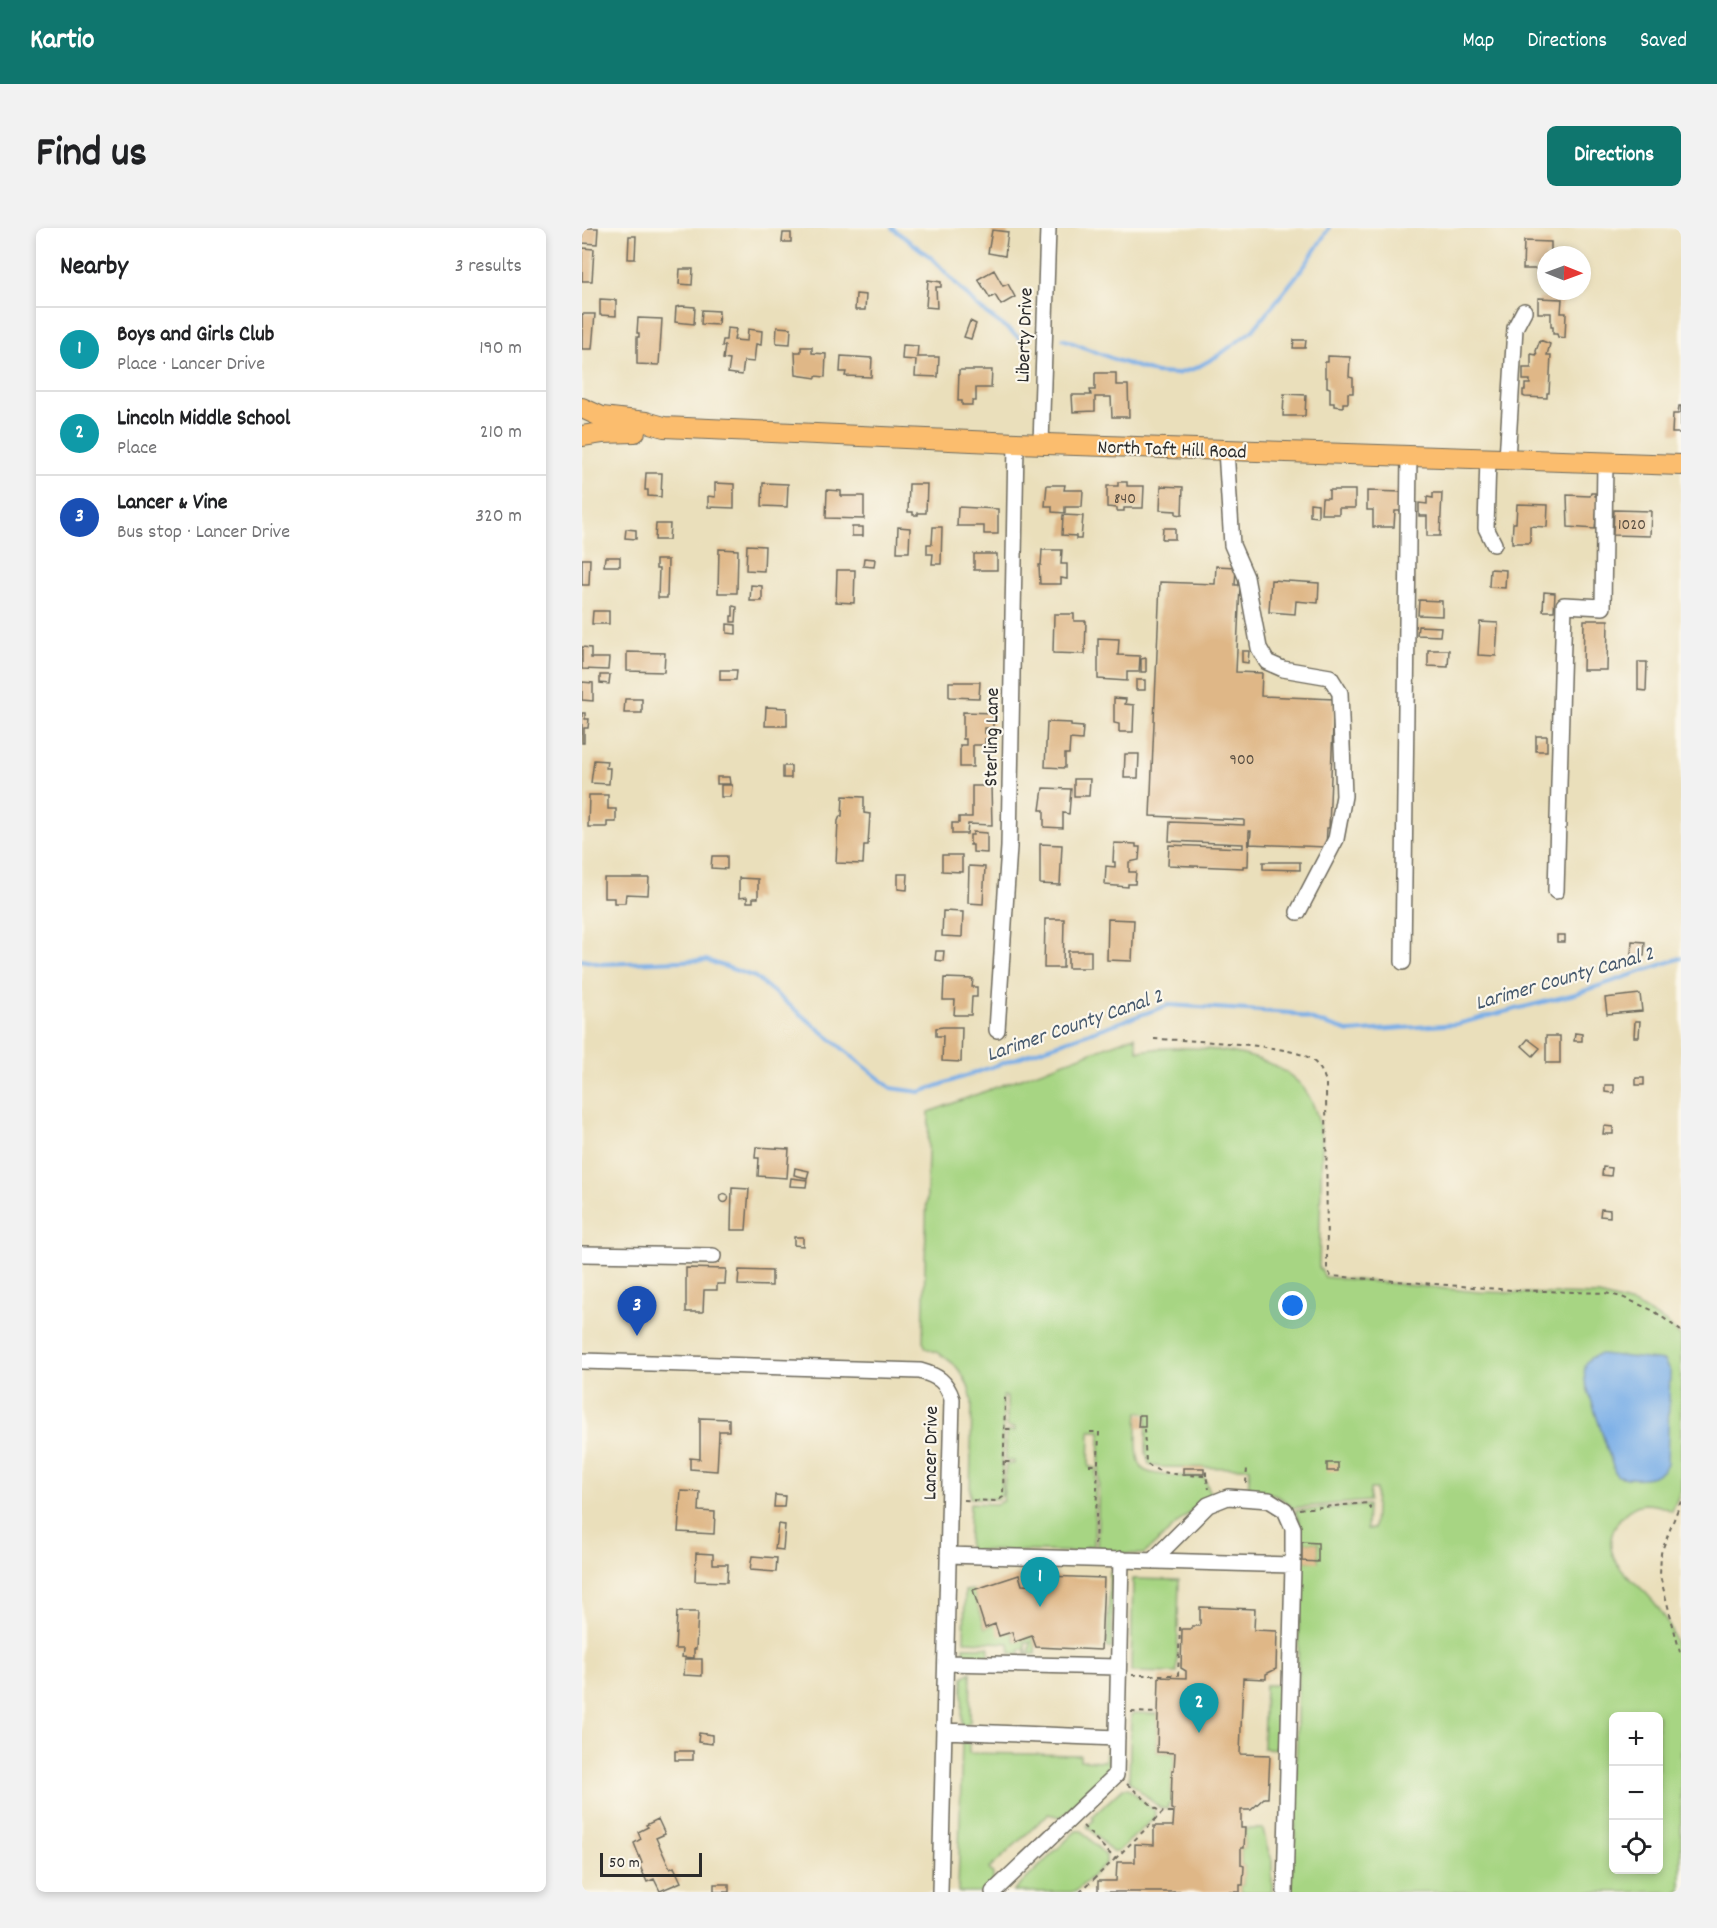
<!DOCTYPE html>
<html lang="en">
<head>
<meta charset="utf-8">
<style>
	body { margin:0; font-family:Dekko,sans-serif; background:#f2f2f2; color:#202124 }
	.controls { position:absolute; right:18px; bottom:18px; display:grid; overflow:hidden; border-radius:9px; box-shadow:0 3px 9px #0003 }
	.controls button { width:54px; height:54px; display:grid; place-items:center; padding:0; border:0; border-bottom:2px solid #e0e0e0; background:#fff; color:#202124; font:30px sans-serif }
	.compass { position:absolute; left:955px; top:18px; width:54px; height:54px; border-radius:50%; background:#fff; box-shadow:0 3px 9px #0003; rotate:91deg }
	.scale { position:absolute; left:18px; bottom:15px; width:102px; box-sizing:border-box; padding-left:6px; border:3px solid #2b2b2b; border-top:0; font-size:16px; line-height:21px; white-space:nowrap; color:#2b2b2b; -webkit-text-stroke:4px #fbf7ec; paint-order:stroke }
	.you { position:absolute; left:711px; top:1078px; width:21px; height:21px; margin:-15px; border:4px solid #fff; border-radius:50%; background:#1a73e8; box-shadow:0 0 0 9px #1a73e833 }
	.badge { display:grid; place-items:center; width:39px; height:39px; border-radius:50%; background:#0f766e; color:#fff; font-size:20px; font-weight:700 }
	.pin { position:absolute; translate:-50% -50px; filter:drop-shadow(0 2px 3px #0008) }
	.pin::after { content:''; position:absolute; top:32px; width:21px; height:18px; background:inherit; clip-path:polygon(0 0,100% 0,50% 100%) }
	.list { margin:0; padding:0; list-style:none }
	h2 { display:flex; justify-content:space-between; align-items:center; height:78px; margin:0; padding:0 24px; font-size:26px }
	h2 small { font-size:20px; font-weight:400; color:#757577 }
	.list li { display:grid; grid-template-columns:39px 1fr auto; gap:18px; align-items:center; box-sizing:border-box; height:84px; padding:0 24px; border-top:2px solid #e0e0e0 }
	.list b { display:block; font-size:22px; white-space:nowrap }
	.list p { margin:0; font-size:20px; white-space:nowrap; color:#757577 }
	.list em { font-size:20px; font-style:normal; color:#757577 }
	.icon { flex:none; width:33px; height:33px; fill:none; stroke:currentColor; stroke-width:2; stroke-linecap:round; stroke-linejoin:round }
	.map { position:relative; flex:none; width:1099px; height:1664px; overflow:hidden; border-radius:9px }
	header { display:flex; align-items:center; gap:36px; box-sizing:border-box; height:84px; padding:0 30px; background:#0f766e; color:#fff }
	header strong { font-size:28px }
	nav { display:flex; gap:33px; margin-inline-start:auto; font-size:21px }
	.intro { display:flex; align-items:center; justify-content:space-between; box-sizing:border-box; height:144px; padding:0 36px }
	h1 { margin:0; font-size:42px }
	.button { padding:15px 27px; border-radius:9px; background:#0f766e; color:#fff; font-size:21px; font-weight:700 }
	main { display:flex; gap:36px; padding:0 36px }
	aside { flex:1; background:#fff; border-radius:9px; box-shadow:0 3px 9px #0003 }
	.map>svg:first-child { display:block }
</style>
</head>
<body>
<header>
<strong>Kartio</strong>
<nav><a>Map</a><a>Directions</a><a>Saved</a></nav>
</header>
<div class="intro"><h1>Find us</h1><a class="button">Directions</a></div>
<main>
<aside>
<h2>Nearby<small>3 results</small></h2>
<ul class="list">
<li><span class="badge" style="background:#0f9aa8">1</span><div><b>Boys and Girls Club</b><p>Place · Lancer Drive</p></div><em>190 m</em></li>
<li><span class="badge" style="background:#0f9aa8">2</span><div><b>Lincoln Middle School</b><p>Place</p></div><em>210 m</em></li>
<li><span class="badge" style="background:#1a4fb4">3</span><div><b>Lancer &amp; Vine</b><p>Bus stop · Lancer Drive</p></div><em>320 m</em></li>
</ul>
</aside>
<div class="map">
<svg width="1099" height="1664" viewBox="0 0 1099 1664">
	<rect width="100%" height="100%" fill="#fbf7ec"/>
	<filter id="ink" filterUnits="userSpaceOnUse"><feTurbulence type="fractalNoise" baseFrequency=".0167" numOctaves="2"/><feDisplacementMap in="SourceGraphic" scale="12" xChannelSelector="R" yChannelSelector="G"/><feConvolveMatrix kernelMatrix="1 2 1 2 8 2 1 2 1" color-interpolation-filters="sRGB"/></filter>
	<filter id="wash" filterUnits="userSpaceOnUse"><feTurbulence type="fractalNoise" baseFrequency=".008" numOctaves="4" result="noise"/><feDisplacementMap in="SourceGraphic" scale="24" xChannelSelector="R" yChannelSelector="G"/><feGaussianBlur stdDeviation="1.35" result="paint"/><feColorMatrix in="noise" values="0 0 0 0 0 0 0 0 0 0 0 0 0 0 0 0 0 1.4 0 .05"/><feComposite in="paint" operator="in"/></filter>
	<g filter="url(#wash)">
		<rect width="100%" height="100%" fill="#eadfbb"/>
		<path fill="#a7d583" stroke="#698057" stroke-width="1.5" fill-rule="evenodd" d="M553 808 556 823C604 816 682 819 718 856 733 872 738 895 740 916L737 1039 743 1049 897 1064 1017 1067 1054 1077 1083 1094 1099 1109V1262L1090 1283C1082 1279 1073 1276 1063 1276 1041 1278 1022 1306 1031 1327 1037 1344 1052 1353 1064 1365 1087 1389 1094 1410 1099 1443V1664H708L713 1605 718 1333H736V1315L719 1314V1298L713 1283 786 1277 785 1301H792L794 1261H788L787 1273 710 1280C698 1265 684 1264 666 1263L668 1240 577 1239 567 1236 564 1225 565 1185 556 1184C555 1197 552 1232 561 1241 569 1249 610 1248 622 1249L629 1267 620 1273 562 1326 515 1325 518 1203H508L507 1239 514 1240 512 1318H505V1324L386 1322 388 1275 414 1276 421 1273 424 1236H432V1233H424V1203H433V1200L425 1199V1169L421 1168 420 1267 416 1271 388 1270 390 1174C386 1146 370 1129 344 1120L341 1113 347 884ZM1032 1488H1076V1642H1032Z
			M528 1342 531 1348 530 1421 525 1419Z
			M551 1351 597 1352 595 1445 549 1444Z
			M391 1362 403 1400 413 1396 430 1404 433 1414 450 1408 454 1419V1426H447L449 1414H443L445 1426H443V1421H438V1426L428 1425 427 1415 382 1413 383 1363Z
			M382 1419H407V1429H381Z
			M389 1444 388 1495 380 1498 381 1449Z
			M683 1457H703L701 1521 681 1520Z
			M552 1485 576 1486 575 1524 593 1525 592 1542H590L589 1576 586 1577V1581L578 1580 547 1553 549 1487Z
			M380 1513 387 1516V1525L498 1527V1532L523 1533 524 1525 527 1528 526 1540 521 1550 479 1589 466 1586 407 1641 411 1646V1653L401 1664H376Z
			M541 1560H546L573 1583 572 1590 535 1624H530L505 1598 512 1592 510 1589Z
			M663 1601H681L685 1619 690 1632V1664H658V1657H661L662 1638 659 1637V1620H662Z
			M494 1603H500L524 1628V1635L493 1664H431Z"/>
		<path fill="#79aee7" stroke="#526c89" stroke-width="1.5" d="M1019 1126 1082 1133 1088 1144 1085 1235C1079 1253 1051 1252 1035 1248L1033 1245 1003 1153C1001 1137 1003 1130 1019 1126Z"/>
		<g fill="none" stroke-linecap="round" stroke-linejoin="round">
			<path stroke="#79aee7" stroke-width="4" d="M310 0 351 31 396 79 439 111 446 113
				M481 111 534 132 574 145 594 146 614 140 637 127 671 102 724 36 747 0
				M0 732 19 736 124 732 173 749 309 860 338 864 587 777 709 785 768 804 875 796 993 766 1099 730"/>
		</g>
		<g id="blocks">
			<path fill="#dfb787" d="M0 0H16L15 16 0 15Z
				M410 2 426 4 423 28 406 25Z
				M201 5H209V14H200Z
				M47 8H54L53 31H46Z
				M942 13 969 14V27H964V41H941Z
				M0 20 12 21 10 53H0Z
				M98 41H111L110 57 97 56Z
				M412 42 421 58 426 56 433 69 419 77 413 67 408 70 396 51Z
				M346 52 359 54V59H354L355 80 344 79Z
				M274 66 284 67 283 82H273Z
				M956 70 980 71 979 85H984L983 110 976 109 975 106H971V99H969V85H956Z
				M18 71 34 72V88L18 87Z
				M100 78 113 79 112 96 93 94 94 79Z
				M120 82 137 83 136 97 119 96Z
				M0 86H13L10 121H0Z
				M56 90 80 91 77 137 55 136V109H57V105H55Z
				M388 93 394 96 389 111 382 109Z
				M195 99 209 100 208 116 194 115Z
				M145 100 154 101 152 112 165 113 166 101 180 103 179 117 174 116 172 134 162 133 160 147 146 145 148 132 141 131 143 118H140L141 112H144Z
				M712 112H724L723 120H711Z
				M958 112 968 116 965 127H969L967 165H965V170L943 169 941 168V162H943V156H948V152H941V140H949V126L955 127 954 123Z
				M321 117 336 118 335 129H357L356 149 333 148 334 132 320 131Z
				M219 119H230V125L244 126 243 149 234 148V150L214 147 213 124H219Z
				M259 128 290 130 289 149 263 148 264 144H258Z
				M746 128 768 129 767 149 771 150V165H766V175H761V179L752 178V175H748V160L745 159V149H743V134H746Z
				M377 142H410L409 160H394V173H390V177H380V173H376Z
				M513 145H534V157H546L547 189H530L529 169H513V183L491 184 490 167H509L508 162H513Z
				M702 166 724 167 723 188H701Z
				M1097 178H1099V205H1090L1091 186H1096Z
				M64 245H80L79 269 66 268V262H63Z
				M536 254H545V258H562L561 280H542V283H535V280L525 279V258H536Z
				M133 255 152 256V280L126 279V268L133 269Z
				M181 255 206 256 205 279 180 278Z
				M327 256H345L344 285H336V287H331V284H326Z
				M465 257H483L482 262H501L500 279H483V285L470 284V278H463Z
				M579 258 601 259 600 287 594 286V283L578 282Z
				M245 262 259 263V268H282V291L244 290Z
				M747 262H773V280H757V286H739L740 270H747Z
				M785 263 821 264 820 283H813L812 299H791V282H785Z
				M851 265H860L858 308H845V288H837V275L845 276V269L851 270Z
				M1009 265H1013V268H1016L1013 301 986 299 985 267 1008 268Z
				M728 275 736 276V289L728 288Z
				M935 276 966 277 965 299 948 298V315H930L931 295H934Z
				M376 279 416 281V306H402V298H375Z
				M1032 282 1069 283 1068 308 1031 307Z
				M481 287 501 288 499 311H494V308L480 307Z
				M74 296H88L87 312H73Z
				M270 299H281V308H270Z
				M316 299 328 300 327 324H315Z
				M351 299H360L359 336H350L351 326H345V316H350Z
				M581 300H593V311H580Z
				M44 301 54 302V311L43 310Z
				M165 317 183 318 182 343 164 342Z
				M137 321 156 322 155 365H136Z
				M460 322H480L479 336H485V351L479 350V356H458L457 337H459Z
				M392 326H415V342H392Z
				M23 329H38V338H22Z
				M282 330 293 331 292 339 281 338Z
				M0 331H8L7 357H0Z
				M74 332H86L85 370H76L77 341H74Z
				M634 338 654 339 653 357H658L654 444 680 445 679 468 752 471 747 600H745L744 619 668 616 669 603H667L666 638H661V640L586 637 587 617 661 620V616L587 613 588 594 662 597V592L568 588 578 354 633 356Z
				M908 341 924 342 923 360 907 359Z
				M255 342H273L272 375 254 374Z
				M689 352 737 355 736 375 714 373 713 386 687 384Z
				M169 357 180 358V373H168Z
				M962 364 973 365 972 383H961Z
				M837 372 860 373V388L836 387Z
				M151 378 155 379 154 394H149V388H151Z
				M11 383H27V396H10Z
				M472 386H492V393H504L503 426 471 425Z
				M1002 392H1026L1025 442H1001Z
				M898 394 916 395 914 428 896 427Z
				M145 396 154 397V406L145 405Z
				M836 398 859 399 858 408 835 407Z
				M516 410 537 411 536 427 558 428 557 444H545V453L516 451Z
				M0 419 9 420V430H27L26 442 0 441Z
				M846 422H867L866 439 846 438Z
				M660 423H667L666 435 660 434Z
				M45 424 83 425 82 444 45 443Z
				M564 430V444H559V431Z
				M1056 434H1065L1064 463 1056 462Z
				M138 442H155L154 452H138Z
				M18 447H28L27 456 18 455Z
				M554 452H563V462H554Z
				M0 454 11 455V473L0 472Z
				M367 454H398L397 470 367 469Z
				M532 470 544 471 543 476 552 477 551 504H537V496L532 495Z
				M43 471H60V485H42Z
				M184 479 205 480V498H183Z
				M381 484 411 485V500H403V505H408V511H403V517H391V539H378V517H384V511H381Z
				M0 485H3V491H7L6 500H2V515H0Z
				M465 494 489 495V498L501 499 500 512 488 511 487 526H483V540L463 539Z
				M954 508H965V523H954Z
				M543 526H557L556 550H542Z
				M12 532 25 533 24 540H28L27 556 9 555Z
				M201 538H209V550H201Z
				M135 549H147L148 556H135Z
				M492 551H508L507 568H492Z
				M139 557H150L149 569H139Z
				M390 558H409L410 597 386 596 385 606H370V595H377V589H390Z
				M461 560 489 561 487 586 481 585V600L462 599V582H458Z
				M7 567H26V581H34V594H25V599H6Z
				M261 568 282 569V585L288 586 286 617H282L281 636 254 635 256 593 258 588H260Z
				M391 604 405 605V625L391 624V617H388V607H391Z
				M532 615 554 616V619H558L557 632 547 634V644H554L553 656H546V659L523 657 524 638 533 639V634H531Z
				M458 616 480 617 478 657 458 656Z
				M360 627H380V644L360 643Z
				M130 628H145V641L129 640Z
				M681 634H718V642L681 641Z
				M387 638 403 639 401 676 386 675Z
				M316 646H326L325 662 316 661Z
				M22 650H67L66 667 44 666 43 675H32V670H22Z
				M157 650 176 651V670H171V674H165V669L157 670Z
				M361 683 381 684 380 709 360 708Z
				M463 691H482L481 740H462Z
				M526 691 552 692 550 733 525 732Z
				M975 707H983V714H975Z
				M1050 713 1063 714 1062 728 1049 727Z
				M354 723H362L361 733 353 732Z
				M486 723H509V740H486Z
				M362 750 391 751 390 759H395V769H390L389 787H372L373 772H361Z
				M1058 766 1060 783 1025 786 1023 770Z
				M1053 793H1058L1057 809H1052Z
				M361 799H380L379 834 360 833 361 808H354V800Z
				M993 805 1000 806V813H992Z
				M964 808H978V835H964Z
				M946 811 958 820 951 828 940 818Z
				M1054 850H1062V857H1054Z
				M1023 857H1032V865L1023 864Z
				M1022 898 1031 899V906H1021Z
				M174 919 207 921 205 950 176 948 177 930H173Z
				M1021 939 1030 940 1029 948 1020 947Z
				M213 940 227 943 225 950 212 947Z
				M209 950 225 952 224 959 208 958Z
				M150 960 167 961 164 1002H149Z
				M137.5 970a4.5 4.5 0 1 1 9 0a4.5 4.5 0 1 1-9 0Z
				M1019 981 1028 982V989L1018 988Z
				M212 1009H221V1018L212 1017Z
				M104 1040 144 1041 143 1056H135V1062H122L121 1084H104Z
				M157 1042 190 1043V1058L156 1057Z
				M557 1187H563V1199H556Z
				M118 1190 147 1191V1203H137V1206L135 1243 108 1241V1230L118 1231Z
				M745 1235H756V1243H745Z
				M601 1240H622V1246H601Z
				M99 1263 118 1264 117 1283 133 1284 132 1306 96 1304Z
				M193 1267 203 1268 202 1279H192Z
				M196 1296 203 1297 201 1322 193 1321Z
				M720 1314 736 1315V1334L720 1333Z
				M114 1325 131 1326V1336H146L145 1354 113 1353Z
				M170 1328 195 1330 194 1344 168 1342Z
				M437 1347 440 1357 464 1358V1348L522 1350 519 1422 454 1419 450 1408 433 1414 430 1404 417 1408 413 1396 403 1400 391 1362Z
				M618 1379 673 1381 672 1402 695 1403 694 1441 684 1446V1451L661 1450 658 1526 688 1527 686 1570H682L669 1582H659V1600H663L662 1620H659V1637L662 1638 661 1657H658V1664H516V1653H534L535 1634H553V1616L572 1617V1598H591L592 1582 589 1581 590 1542H592L593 1525 575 1524 577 1449 604 1450V1443L599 1440 600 1401H610V1398H618Z
				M95 1384H116L114 1421H112V1430L100 1429 101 1421H93Z
				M103 1431H120V1448L102 1447Z
				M117 1505 130 1507V1516L116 1514Z
				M93 1523H111V1532H93Z
				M76 1591 83 1606 74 1610 88 1641 92 1639 99 1654 78 1663 72 1651 65 1654 57 1636 60 1635 52 1615 59 1611 56 1604 66 1599 64 1597Z
				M132 1656H147V1664H132Z"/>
		</g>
	</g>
	<g filter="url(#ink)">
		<use href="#blocks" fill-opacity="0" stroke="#6e6a5d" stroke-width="1.5"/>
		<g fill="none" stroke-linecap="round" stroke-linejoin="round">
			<g stroke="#6e6a5d" stroke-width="18">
				<path id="minor" d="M459 216 466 0
					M644 222 650 317 664 349 677 420 685 434 701 441 748 449 758 465 762 568 754 611 716 684
					M906 230 904 300 912 316
					M925 231 933 100 942 83
					M974 663 982 377 1021 379 1023 234
					M821 734 827 228
					M415 802 427 619 434 215
					M0 1026 131 1028
					M0 1133 338 1143C356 1148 364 1153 370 1171L358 1664
					M366 1327 711 1337 703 1664
					M571 1332 626 1277 646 1269 687 1272 703 1282 711 1300V1337
					M364 1435 536 1439
					M362 1503 535 1510
					M411 1664 534 1547 539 1331"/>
			</g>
			<g stroke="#6e6a5d" stroke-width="22">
				<path id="major" d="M0 180 20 189 64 194 82 199 434 215 1099 237
					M0 208 20 205 53 204"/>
			</g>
			<path stroke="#6e6a5d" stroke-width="2" stroke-dasharray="4.5 4.5" stroke-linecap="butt" d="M572 811C602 812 708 816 729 831 738 838 741 845 744 854L745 1041 749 1048 930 1062 1023 1065 1040 1069 1072 1083 1099 1103
				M424 1201H433
				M562 1201 564 1235C578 1248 605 1247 624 1248L627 1261
				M508 1204H517L513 1319
				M423 1234H432
				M507 1237H516
				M624 1248V1241
				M664 1255 665 1240
				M382 1272 415 1273 421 1269 423 1169
				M1099 1273 1079 1325 1078 1348 1099 1428
				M717 1281 786 1275 791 1285
				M550 1447H596L598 1399
				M549 1484 576 1485
				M545 1556 579 1585
				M533 1631 581 1584H592
				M498 1664 533 1631 501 1598"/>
			<use href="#minor" stroke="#fff" stroke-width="15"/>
			<use href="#major" stroke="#fbbd6e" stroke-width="20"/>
		</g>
	</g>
	<g text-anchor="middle" stroke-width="4.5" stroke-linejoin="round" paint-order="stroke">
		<g font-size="16" fill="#584e42">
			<text x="543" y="275">840</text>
			<text x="1050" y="301">1020</text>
			<text x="660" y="536">900</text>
		</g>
		<g font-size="20" fill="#2b2b2b" stroke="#fbf7ec">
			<text transform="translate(441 107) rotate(-88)" y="7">Liberty Drive</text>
			<text transform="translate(590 220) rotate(2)" y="7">North Taft Hill Road</text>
			<text transform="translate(408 509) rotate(-89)" y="7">Sterling Lane</text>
			<text transform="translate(347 1225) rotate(-89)" y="7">Lancer Drive</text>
		</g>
		<g font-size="21" font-style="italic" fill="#46596d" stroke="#fbf7ec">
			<text transform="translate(982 749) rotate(-16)" y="7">Larimer County Canal 2</text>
			<text transform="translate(492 796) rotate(-19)" y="7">Larimer County Canal 2</text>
		</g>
	</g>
</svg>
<div class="controls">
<button>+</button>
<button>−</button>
<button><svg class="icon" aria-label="locate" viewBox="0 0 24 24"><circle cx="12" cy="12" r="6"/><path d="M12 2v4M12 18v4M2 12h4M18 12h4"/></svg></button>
</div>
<svg class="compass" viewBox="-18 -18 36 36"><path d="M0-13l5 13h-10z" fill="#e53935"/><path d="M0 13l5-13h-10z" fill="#757577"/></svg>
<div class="scale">50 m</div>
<div class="you"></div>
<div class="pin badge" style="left:458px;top:1379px;background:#0f9aa8">1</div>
<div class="pin badge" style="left:617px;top:1505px;background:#0f9aa8">2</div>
<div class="pin badge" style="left:55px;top:1108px;background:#1a4fb4">3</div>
</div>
</main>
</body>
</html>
